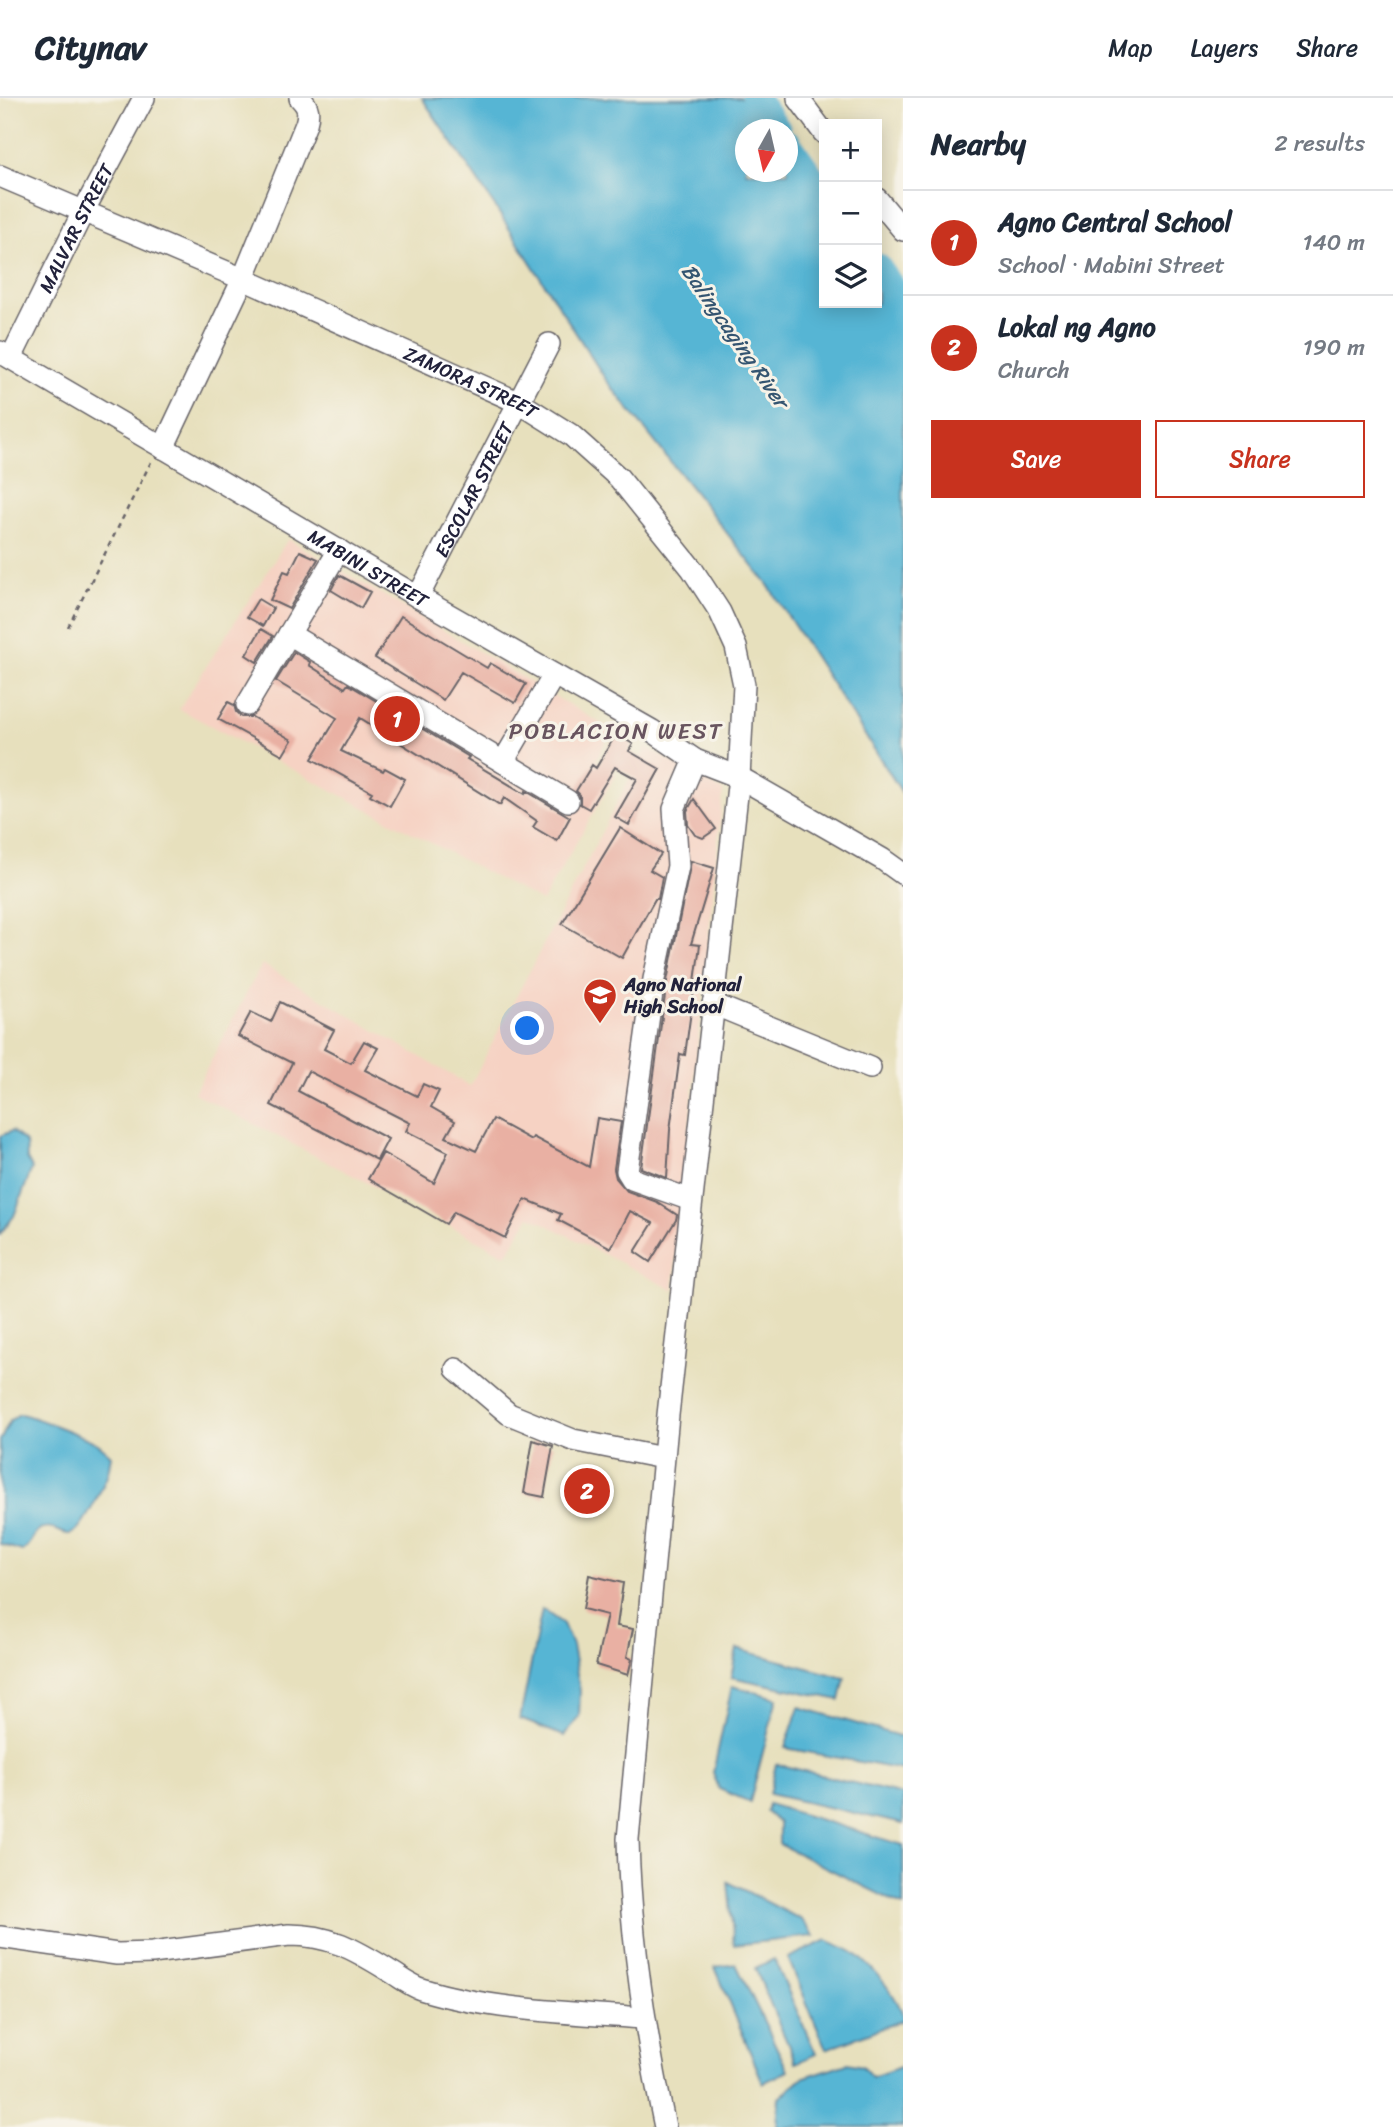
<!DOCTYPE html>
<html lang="en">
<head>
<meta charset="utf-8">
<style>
	body { margin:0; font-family:Sriracha,sans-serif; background:#f6f6f7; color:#1f2937 }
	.controls { position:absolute; right:21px; top:21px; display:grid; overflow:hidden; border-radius:0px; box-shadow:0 4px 18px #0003 }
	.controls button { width:63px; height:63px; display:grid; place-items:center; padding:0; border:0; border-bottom:2px solid #e0e1e3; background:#fff; color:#1f2937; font:35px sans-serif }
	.compass { position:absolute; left:735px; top:21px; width:63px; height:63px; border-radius:50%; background:#fff; box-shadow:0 4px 18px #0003; rotate:188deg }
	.you { position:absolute; left:528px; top:931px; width:24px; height:24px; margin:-18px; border:5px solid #fff; border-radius:50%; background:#1a73e8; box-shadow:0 0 0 10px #1a73e833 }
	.badge { display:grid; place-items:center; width:46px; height:46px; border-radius:50%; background:#c8321e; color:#fff; font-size:23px; font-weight:700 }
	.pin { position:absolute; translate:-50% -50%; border:4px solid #fff; box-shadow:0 2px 7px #0006 }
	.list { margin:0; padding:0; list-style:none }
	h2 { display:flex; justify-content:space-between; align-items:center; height:91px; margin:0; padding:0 28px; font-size:30px }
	h2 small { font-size:23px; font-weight:400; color:#747a83 }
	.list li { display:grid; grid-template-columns:46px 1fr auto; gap:21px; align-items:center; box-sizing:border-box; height:105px; padding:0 28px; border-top:2px solid #e0e1e3 }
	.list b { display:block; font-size:26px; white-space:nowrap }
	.list p { margin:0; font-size:23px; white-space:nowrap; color:#747a83 }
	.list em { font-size:23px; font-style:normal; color:#747a83 }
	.actions { display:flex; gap:14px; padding:21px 28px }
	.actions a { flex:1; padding:16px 0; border:2px solid #c8321e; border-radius:0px; text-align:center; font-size:24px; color:#c8321e }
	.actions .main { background:#c8321e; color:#fff }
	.icon { flex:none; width:38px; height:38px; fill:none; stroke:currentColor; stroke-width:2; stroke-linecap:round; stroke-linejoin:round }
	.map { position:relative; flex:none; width:903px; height:2029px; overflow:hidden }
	header { display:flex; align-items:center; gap:42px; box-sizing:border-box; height:98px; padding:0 35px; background:#fff; border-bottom:2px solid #e0e1e3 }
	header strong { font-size:33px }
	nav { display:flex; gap:38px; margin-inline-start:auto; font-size:24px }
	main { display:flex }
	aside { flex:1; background:#fff }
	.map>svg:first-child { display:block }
</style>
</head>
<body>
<header>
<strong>Citynav</strong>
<nav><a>Map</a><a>Layers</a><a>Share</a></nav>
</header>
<main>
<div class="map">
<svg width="903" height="2029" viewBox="0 0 903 2029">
	<rect width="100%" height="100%" fill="#f7f3e8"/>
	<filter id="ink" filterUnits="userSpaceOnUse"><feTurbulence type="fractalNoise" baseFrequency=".0143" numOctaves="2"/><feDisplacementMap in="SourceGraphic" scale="14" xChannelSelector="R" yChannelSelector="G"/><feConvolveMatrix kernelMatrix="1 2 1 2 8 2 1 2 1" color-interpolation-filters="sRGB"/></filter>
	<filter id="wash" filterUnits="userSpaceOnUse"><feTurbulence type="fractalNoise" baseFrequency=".00686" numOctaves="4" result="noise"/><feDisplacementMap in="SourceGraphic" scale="28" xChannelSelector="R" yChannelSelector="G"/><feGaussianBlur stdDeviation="1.57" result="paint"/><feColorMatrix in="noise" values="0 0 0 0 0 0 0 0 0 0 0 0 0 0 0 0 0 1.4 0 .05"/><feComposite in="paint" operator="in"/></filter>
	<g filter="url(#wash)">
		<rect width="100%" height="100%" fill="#e7e0bd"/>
		<path fill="#f6d2c3" d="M288 441 612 632 596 662 616 676 542 804 179 611Z
			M646 649 723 693 673 1192 530 1118 506 1157 194 995 262 866 470 988Z"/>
		<path fill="#56b5d4" stroke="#3c6c88" stroke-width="2" d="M422 0H755L777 31 746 32V74H788V46L824 97V205H877V169L903 206V696L768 487 606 282 494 107Z
			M12 1033 26 1045 27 1061 32 1070 14 1118 0 1136V1038Z
			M19 1316C28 1316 88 1340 98 1346 102 1349 107 1353 111 1357 110 1364 109 1371 107 1378 102 1390 82 1435 70 1436 61 1437 54 1427 44 1430 33 1433 31 1447 22 1453L0 1446V1343L10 1323Z
			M542 1511 563 1526 572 1547 580 1593 579 1619 564 1638 520 1621Z
			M737 1551 845 1580 840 1602 731 1579Z
			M732 1588 777 1600 750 1704 719 1691 713 1675Z
			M799 1609 903 1639V1672L785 1650Z
			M776 1666 903 1697V1726L769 1696Z
			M768 1706 903 1747V1808L779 1746V1725L766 1714Z
			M728 1784 802 1822 814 1838 734 1847Z
			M827 1842C836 1847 848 1850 857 1857 872 1869 903 1903 903 1922L826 1951 788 1860Z
			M774 1861 816 1956 796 1965 755 1870Z
			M736 1866 788 1973 763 1985 715 1869Z
			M847 1965 862 1968 872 1979 903 1968V2029H777L779 2000 802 1980Z"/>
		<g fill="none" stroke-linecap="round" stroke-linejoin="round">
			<path stroke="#56b5d4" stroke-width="28" d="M755 0 777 32
				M788 46 824 97
				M877 169 903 206"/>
		</g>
		<g id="blocks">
			<path fill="#e9b0a3" d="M300 453 318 461 289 511 270 502 284 473 289 475Z
				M339 477 370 494 361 510 331 492Z
				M258 501 273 510 263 528 247 519Z
				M401 518 487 570 490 565 526 586 515 605 461 574 443 602 375 560Z
				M261 531 273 538 257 564 246 557Z
				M294 554 310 564 309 567 345 590 348 586 469 659 467 661 525 696 526 693 570 719 557 743 533 729 537 723 504 700 500 707 360 620 341 653 383 673 385 670 405 681 390 708 370 697 372 694 312 661 337 620 276 583Z
				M228 604 234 607 236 614 241 619H252L292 642 283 657 218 621Z
				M616 636 633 646 629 653 660 671 629 727 615 719 637 681 615 669 589 711 580 706V697L576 693 592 667 596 670Z
				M694 701 716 731 703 740 695 737 688 727 687 713Z
				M620 730 661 756 650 772 662 779 658 801H655L622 860 562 826Z
				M691 763 714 770 691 846 700 847 685 957 680 956 670 1032 667 1080 641 1070 667 883Z
				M280 904 334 932 324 951 351 965 364 943 378 950 365 972 417 998 423 986 439 993 431 1009 455 1023 446 1039 476 1053 493 1021 531 1042 533 1039 589 1069 597 1020 621 1024 614 1071 616 1080 627 1093 657 1104 677 1117 676 1122 650 1164 635 1154 653 1125 630 1113 611 1150 558 1122 561 1116 525 1101 505 1140 454 1114 446 1126 368 1081 383 1055 434 1085 448 1054 406 1033 410 1025 308 973 298 993 388 1041 377 1062 271 1007 292 965 238 938 251 914 271 924Z
				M533 1342 553 1348 544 1399 524 1395Z
				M589 1477 623 1485 617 1528 633 1531 627 1559 632 1561 628 1577 596 1567 607 1517 583 1511Z"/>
		</g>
	</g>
	<g filter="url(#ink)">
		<use href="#blocks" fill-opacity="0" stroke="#676468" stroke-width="2"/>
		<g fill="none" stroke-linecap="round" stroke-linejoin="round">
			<g stroke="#676468" stroke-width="24">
				<g id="minor">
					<path d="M798 0 824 35"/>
					<path id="s1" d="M0 78 243 181 520 305 571 337 619 380 692 471 720 514 736 549 744 587 739 679 668 1317 628 1741C630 1837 645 1934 665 2029"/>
					<path d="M877 101 903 132"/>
					<path id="s2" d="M0 254 418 499 651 632 695 662 739 679 882 761 903 776"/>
					<path id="s3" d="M11 260 84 112 144 0"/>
					<path d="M163 350 243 181 306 26C309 15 309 9 300 0"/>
					<path id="s4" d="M418 499 549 246"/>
					<path d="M289 536 568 703"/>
					<path d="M247 607 339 452"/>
					<path d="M503 664 554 577"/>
					<path d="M713 906 870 970"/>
					<path d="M691 1102 632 1081 627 1073 654 881 678 768 674 711 695 662"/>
					<path d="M456 1271 509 1316 573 1342 663 1360"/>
					<path d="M0 1839 117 1856 152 1855 289 1837C330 1837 354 1851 388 1872 399 1878 409 1887 421 1891 487 1912 574 1915 644 1920"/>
				</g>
			</g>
			<path stroke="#676468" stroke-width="2.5" stroke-dasharray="5 5" stroke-linecap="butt" d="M68 529 151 364"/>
			<use href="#minor" stroke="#fff" stroke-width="21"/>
		</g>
	</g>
	<defs>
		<g id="school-pin" transform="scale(1.75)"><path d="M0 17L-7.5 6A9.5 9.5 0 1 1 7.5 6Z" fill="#c8321e" stroke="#f7f3e8"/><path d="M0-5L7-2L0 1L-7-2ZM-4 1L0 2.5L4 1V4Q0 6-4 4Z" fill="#fff"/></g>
	</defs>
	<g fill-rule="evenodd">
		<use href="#school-pin" x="600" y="897"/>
	</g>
	<g text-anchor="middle" stroke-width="6" stroke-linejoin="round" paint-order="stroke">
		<g font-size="19" fill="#22223b" stroke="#f7f3e8">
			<text dy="7" stroke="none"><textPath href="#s3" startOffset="145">MALVAR STREET</textPath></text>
			<text dy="7" stroke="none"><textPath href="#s1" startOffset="514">ZAMORA STREET</textPath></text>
			<text dy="7" stroke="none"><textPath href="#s4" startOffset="121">ESCOLAR STREET</textPath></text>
			<text dy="7" stroke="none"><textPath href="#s2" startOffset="427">MABINI STREET</textPath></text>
		</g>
		<g font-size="19" font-weight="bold" fill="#22223b" stroke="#f7f3e8" text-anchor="start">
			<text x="624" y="893">Agno National<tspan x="624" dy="22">High School</tspan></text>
		</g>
		<g font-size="21" font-style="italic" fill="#345571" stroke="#f7f3e8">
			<text transform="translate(735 238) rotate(55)" y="7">Balingcaging River</text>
		</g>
		<g font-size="23" letter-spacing="2" fill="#68545f" stroke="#f7f3e8">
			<text x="616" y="641">POBLACION WEST</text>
		</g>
	</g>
</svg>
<div class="controls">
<button>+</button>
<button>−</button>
<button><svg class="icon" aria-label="layers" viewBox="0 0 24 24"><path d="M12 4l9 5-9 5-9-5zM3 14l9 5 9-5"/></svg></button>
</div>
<svg class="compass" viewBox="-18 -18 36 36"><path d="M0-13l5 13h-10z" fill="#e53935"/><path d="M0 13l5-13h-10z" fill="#747a83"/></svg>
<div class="you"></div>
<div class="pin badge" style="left:397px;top:621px">1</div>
<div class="pin badge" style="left:587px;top:1393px">2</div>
</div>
<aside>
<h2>Nearby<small>2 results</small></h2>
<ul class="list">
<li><span class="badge">1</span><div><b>Agno Central School</b><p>School · Mabini Street</p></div><em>140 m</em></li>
<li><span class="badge">2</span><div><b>Lokal ng Agno</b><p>Church</p></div><em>190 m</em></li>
</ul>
<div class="actions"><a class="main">Save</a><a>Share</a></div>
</aside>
</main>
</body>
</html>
